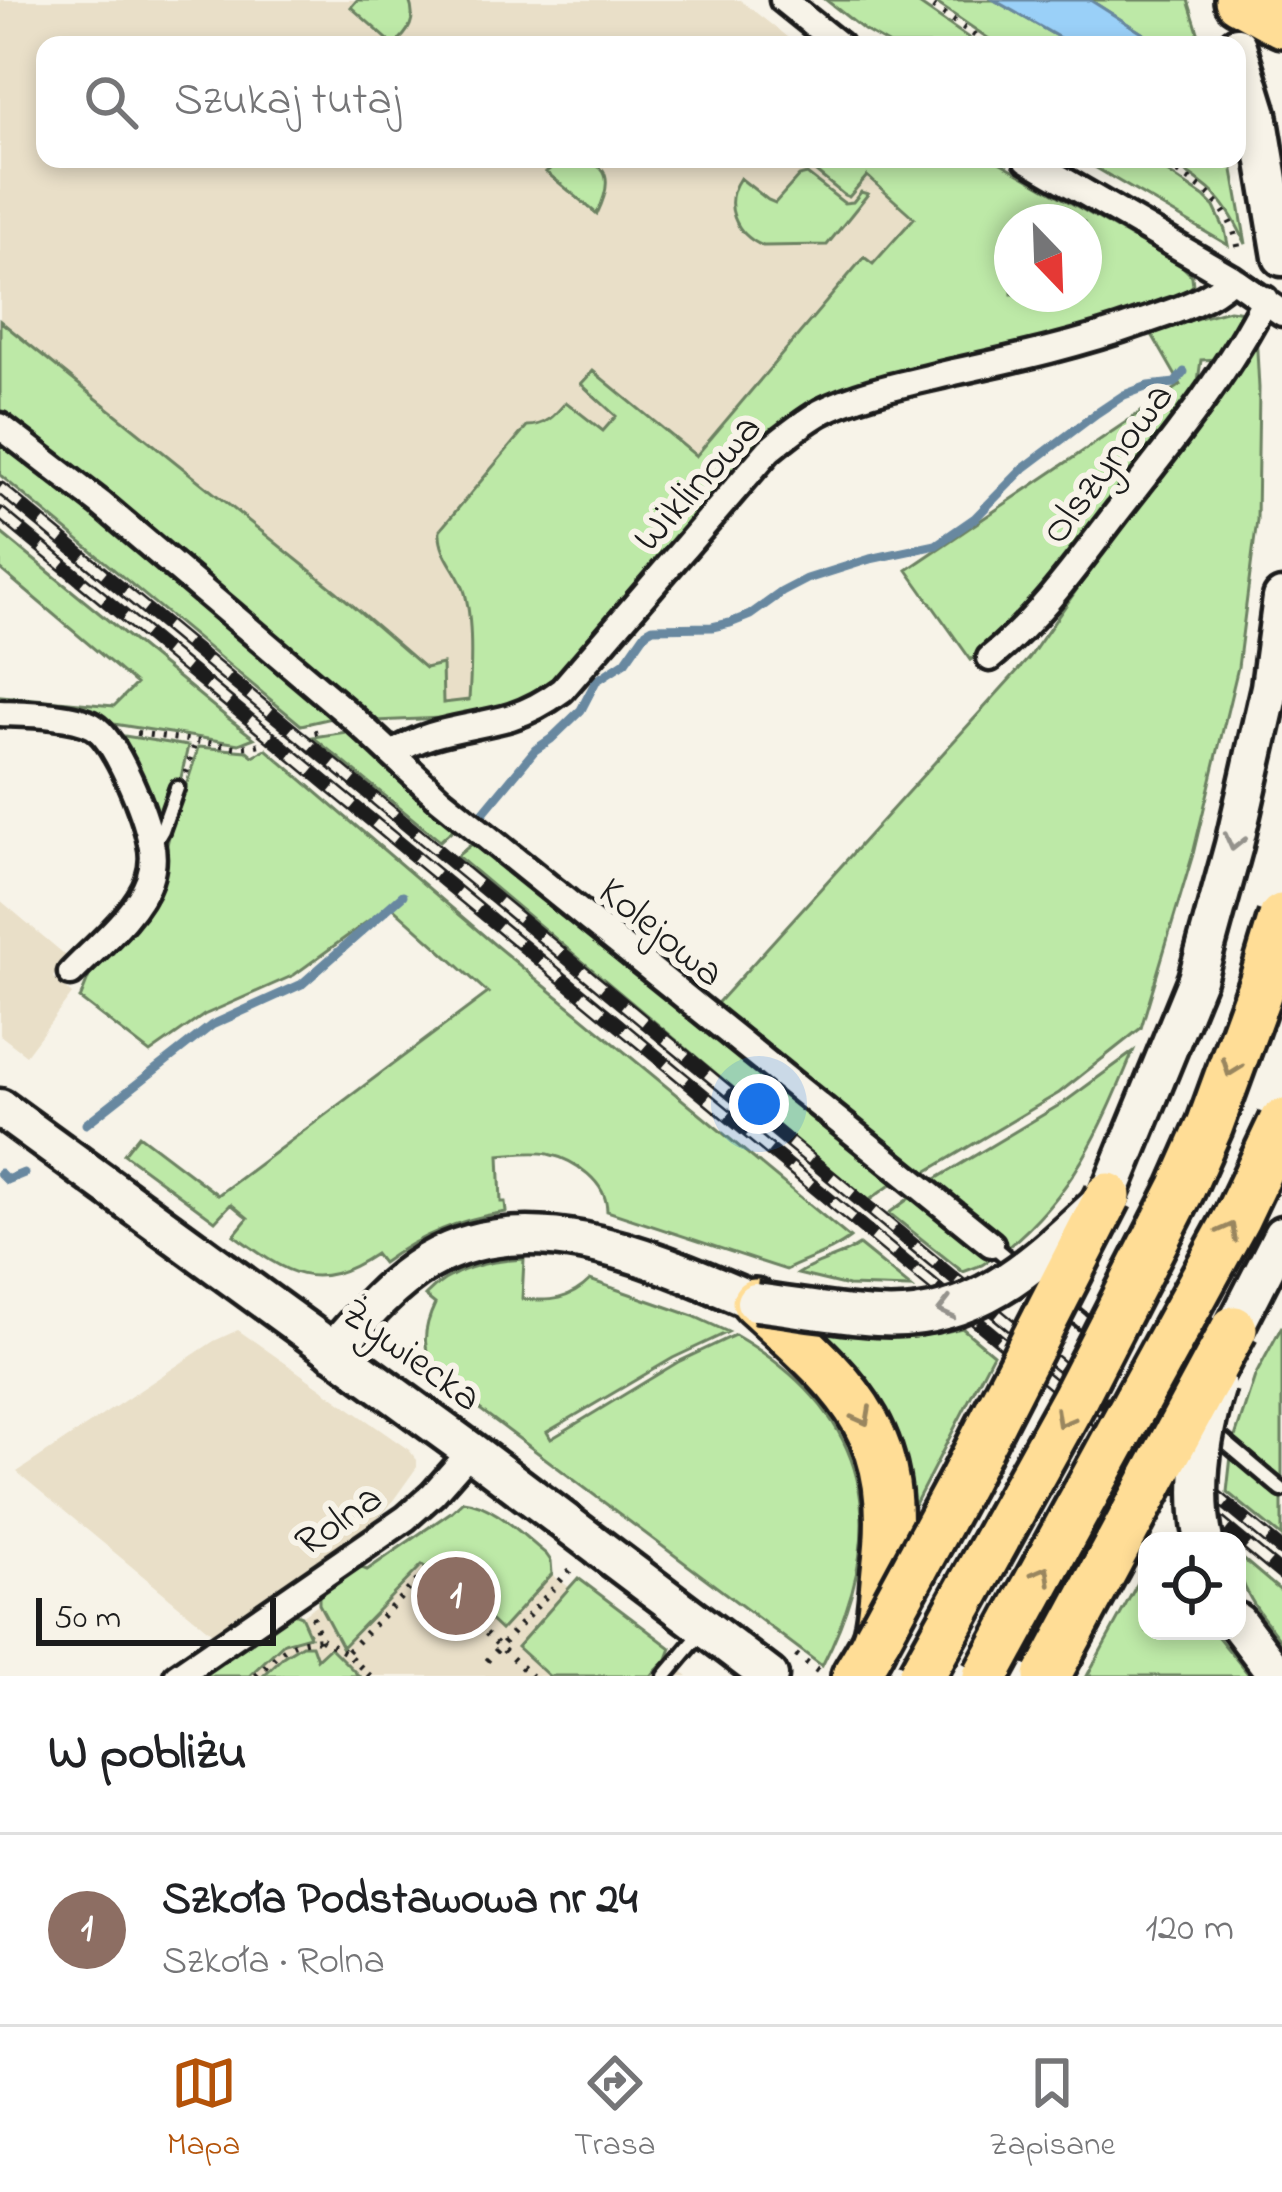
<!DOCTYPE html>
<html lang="pl">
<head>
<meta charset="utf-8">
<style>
	body { margin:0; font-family:"Indie Flower",sans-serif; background:#f2f2f2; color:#202124 }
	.controls { position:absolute; right:36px; bottom:36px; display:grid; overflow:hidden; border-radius:24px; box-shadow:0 6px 18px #0003 }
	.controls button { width:108px; height:108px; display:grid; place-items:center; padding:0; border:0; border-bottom:3px solid #e0e0e0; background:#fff; color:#202124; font:60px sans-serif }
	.compass { position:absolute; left:994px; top:204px; width:108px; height:108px; border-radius:50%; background:#fff; box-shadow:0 6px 18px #0003; rotate:157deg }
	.scale { position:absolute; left:36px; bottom:30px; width:240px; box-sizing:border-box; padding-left:12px; border:6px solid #1c1c1c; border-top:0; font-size:33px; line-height:42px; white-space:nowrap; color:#1c1c1c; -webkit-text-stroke:9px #f7f3e8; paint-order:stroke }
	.you { position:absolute; left:759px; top:1104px; width:42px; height:42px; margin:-30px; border:9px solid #fff; border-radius:50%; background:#1a73e8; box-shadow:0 0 0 18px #1a73e833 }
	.badge { display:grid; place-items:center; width:78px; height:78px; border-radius:50%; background:#b45309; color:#fff; font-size:39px; font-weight:700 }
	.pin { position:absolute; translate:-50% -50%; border:6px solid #fff; box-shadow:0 3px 12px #0006 }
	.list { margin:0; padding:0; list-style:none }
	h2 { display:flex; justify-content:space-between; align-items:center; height:156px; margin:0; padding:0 48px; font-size:51px }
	h2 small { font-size:39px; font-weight:400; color:#757577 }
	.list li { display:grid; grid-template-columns:78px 1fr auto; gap:36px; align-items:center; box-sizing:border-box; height:192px; padding:0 48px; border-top:3px solid #e0e0e0 }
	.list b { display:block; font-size:45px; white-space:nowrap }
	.list p { margin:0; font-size:39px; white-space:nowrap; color:#757577 }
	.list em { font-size:39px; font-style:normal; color:#757577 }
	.icon { flex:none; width:66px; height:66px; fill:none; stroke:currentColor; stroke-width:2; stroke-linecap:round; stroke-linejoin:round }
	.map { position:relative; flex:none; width:1282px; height:1676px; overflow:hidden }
	.search { position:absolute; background:#fff; box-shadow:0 6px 18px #0003; left:36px; right:36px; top:36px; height:132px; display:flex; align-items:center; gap:30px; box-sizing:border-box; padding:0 42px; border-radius:24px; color:#757577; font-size:45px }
	.sheet { height:348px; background:#fff }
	nav { display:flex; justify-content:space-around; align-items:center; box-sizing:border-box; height:168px; border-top:3px solid #e0e0e0; background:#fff; font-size:33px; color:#757577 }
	nav a { display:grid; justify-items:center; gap:6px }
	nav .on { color:#b45309 }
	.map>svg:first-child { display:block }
</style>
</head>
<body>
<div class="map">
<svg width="1282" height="1676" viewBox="0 0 1282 1676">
	<rect width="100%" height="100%" fill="#f7f3e8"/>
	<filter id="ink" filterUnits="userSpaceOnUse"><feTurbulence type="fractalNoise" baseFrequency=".00833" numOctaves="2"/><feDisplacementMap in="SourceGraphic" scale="24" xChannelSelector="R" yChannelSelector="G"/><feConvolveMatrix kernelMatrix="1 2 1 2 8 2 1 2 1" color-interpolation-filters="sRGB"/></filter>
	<g filter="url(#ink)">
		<path fill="#e9dfc8" d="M0 0H740L787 37 784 45H45V159H847L914 217 1012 222V294H1084L1124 300 818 400 504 701 370 713 0 410Z
			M0 900 70 959 53 977 72 994 26 1055 0 1035Z
			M238 1330 409 1450 417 1460V1467L387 1509 348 1546 217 1637 17 1472 214 1341Z
			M478 1519 688 1676H214L428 1528Z"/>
		<path fill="#bde9a7" stroke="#6c8262" stroke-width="3" fill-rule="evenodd" d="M357 0H409C417 20 409 32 394 45L351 7Z
			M826 0H913L979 45H890L864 30Z
			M932 0H994L1072 45H998Z
			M1090 0H1188L1202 45H1161Z
			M562 159C605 159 617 173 597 214L546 172Z
			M827 159H994L1183 267 1192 276 1193 285 1187 292 1054 341 819 405 582 654 535 695 500 710 464 717 376 721 369 718 0 419V321L337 592 425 668 442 664 443 703 469 700C471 670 473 622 465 593 459 571 438 555 440 530L527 426C546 426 554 416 566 402L603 431 616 416 581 384 593 371 696 456 864 257 873 264 914 218 867 176 849 197 844 195 816 172ZM1012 222H1084V294H1012Z
			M1081 159H1148L1204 197 1214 207 1225 230 1228 245Z
			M1166 159H1231L1246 244C1223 194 1211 189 1166 159Z
			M807 174 844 203 853 202 861 192 868 194 827 245 763 246C735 234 722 204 740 178L768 200 775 203 799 176Z
			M1229 310 1245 312 1220 359 1201 360 1198 381 1157 448 1001 640 971 660 907 570 1181 385 1150 331Z
			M1256 332 1259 388 1257 520 1238 667 1193 854 1141 1028 1059 1093 921 1175 711 1010 1029 658Z
			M0 437 95 511 332 711V718L301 725 0 475Z
			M0 532 224 715 254 738 239 744 114 724 105 718 0 705V696L114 706 136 684 0 569Z
			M353 731 460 823 440 841 313 737Z
			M118 735 188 746 180 782 169 784 156 824Z
			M198 747 247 751 253 756 266 749 495 945 850 1238C831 1253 807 1259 786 1270L607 1211C607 1182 575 1160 548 1154 533 1151 515 1154 499 1155L501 1202H505L506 1212C459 1219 420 1235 382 1263L375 1254C314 1295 286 1273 234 1235L248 1218 231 1204 215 1221 124 1154 139 1135 218 1195 488 993 390 905 294 975 204 1015 150 1053 80 999 93 966 164 861C169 822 189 785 198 747Z
			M477 840 603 947 899 1179 868 1201 457 856Z
			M1133 1052C1100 1131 1074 1193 1007 1248L929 1183 1066 1101Z
			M915 1194 994 1257 982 1265 963 1272 889 1213Z
			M859 1245 912 1288 848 1286 798 1274C818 1261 840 1258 859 1245Z
			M524 1259 522 1299C550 1302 570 1300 590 1280L693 1316 728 1332 673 1358 547 1432 551 1439 678 1362 735 1335C873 1415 893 1527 822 1666L441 1380C422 1353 421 1333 435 1304L425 1296C451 1268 487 1261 524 1259Z
			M1282 1326V1480L1234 1440 1255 1376Z
			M811 1328C863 1337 910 1342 962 1328L993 1354 912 1510C905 1428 876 1378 811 1328Z
			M1231 1456 1282 1499V1537L1227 1492Z
			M463 1501C494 1504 523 1536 546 1554L551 1561 552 1574 501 1630 465 1596 422 1565 342 1647 319 1604V1592L357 1566 367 1570 451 1512Z
			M1237 1554 1282 1592V1642C1262 1617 1237 1587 1237 1554Z
			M1147 1566V1631H1213L1250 1676H1087Z
			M578 1578 671 1648 667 1659 651 1676H549L517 1647Z
			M291 1612 301 1616 310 1636 284 1643 249 1676H198Z
			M302 1645H312L317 1659 330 1647 359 1676H263L284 1656Z"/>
		<path fill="#9ad0f8" stroke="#6888a0" stroke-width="3" d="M994 0H1090L1161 45H1072Z"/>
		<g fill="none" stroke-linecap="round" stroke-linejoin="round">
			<path stroke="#6888a0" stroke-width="9" d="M483 813 535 750 551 739 581 710 596 681 625 662 646 632 653 628 712 627 730 623 750 615 782 592 807 579 870 559 936 545 975 518 1024 468 1097 413 1124 395 1148 386 1175 383 1184 372
				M86 1124 212 1025 302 984 403 895
				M0 1173 7 1180 24 1173"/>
			<g stroke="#1c1c1c" stroke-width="21">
				<path id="service" d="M155 842 162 830 177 788
					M991 1244 1096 1333
					M1212 1431 1282 1490
					M665 1676 703 1631"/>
			</g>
			<g stroke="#1c1c1c" stroke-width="33">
				<path id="minor" d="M783 0 839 45
					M1027 159 1232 278 1282 313
					M0 426 100 503 352 717 440 799 991 1244
					M990 658C1040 617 1078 563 1117 512 1170 444 1226 376 1265 299
					M0 713C25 714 71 714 93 726 117 740 146 816 151 843 154 855 153 868 149 880 137 914 96 947 71 973
					M393 754C428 729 470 729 511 717 530 711 546 702 562 690L769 450C786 436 802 423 821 412 862 391 910 383 954 372 1018 358 1081 344 1142 322 1175 311 1206 302 1232 278
					M177 1676 406 1518 433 1494 471 1451"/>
			</g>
			<g stroke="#1c1c1c" stroke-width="45">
				<path id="secondary" d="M1237 46 1258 114 1282 257
					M0 1108 471 1451 769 1676
					M1108 1196 1197 979 1234 845 1270 687 1282 598
					M1234 1329 1282 1235
					M333 1351C361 1319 390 1284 427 1262 530 1201 656 1260 755 1302
					M1237 1622 1278 1676"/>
			</g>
			<g stroke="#1c1c1c" stroke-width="54">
				<path id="motorway" d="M1238 0 1282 24
					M755 1302C850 1389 903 1431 885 1570 883 1591 882 1615 877 1635 873 1649 862 1663 855 1676"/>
			</g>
			<path stroke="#1c1c1c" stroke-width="6" stroke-dasharray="3 9" stroke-linecap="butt" d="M923 0 989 45
				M1158 159C1197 185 1230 200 1239 251
				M137 733 236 747 251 746 325 730
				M186 773 195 742
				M312 1616 321 1639 345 1652
				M796 1655 819 1672
				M487 1661 571 1569
				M256 1676C280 1653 287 1641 321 1639
				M370 1676 346 1653 422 1576 428 1578 531 1676"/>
			<use href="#service" stroke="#f7f3e8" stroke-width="12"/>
			<use href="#minor" stroke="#f7f3e8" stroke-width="24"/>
			<use href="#secondary" stroke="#f7f3e8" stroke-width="36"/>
			<use href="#motorway" stroke="#ffdd96" stroke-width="45"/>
			<g stroke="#1c1c1c" stroke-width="14">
				<path id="rail" d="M0 488 1282 1550
					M0 513 1282 1574"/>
			</g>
			<use href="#rail" stroke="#f7f3e8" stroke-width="9" stroke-dasharray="27" stroke-linecap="butt"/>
			<g stroke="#1c1c1c" stroke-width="45" stroke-linecap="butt">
				<path id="secondary-bridge" d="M755 1302C796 1307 837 1315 877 1317 973 1323 1032 1267 1097 1206
					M1204 1541C1193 1488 1201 1436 1217 1385"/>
			</g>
			<g stroke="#1c1c1c" stroke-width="54" stroke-linecap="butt">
				<path id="motorway-bridge" d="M877 1638 962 1481 1108 1196
					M921 1676 1074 1399 1182 1188 1210 1125 1262 983 1282 917
					M986 1676 1236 1219 1282 1122
					M1047 1676 1234 1329"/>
			</g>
			<use href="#secondary-bridge" stroke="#f7f3e8" stroke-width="36"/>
			<use href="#motorway-bridge" stroke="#ffdd96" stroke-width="45"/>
		</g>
		<defs><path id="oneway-chevron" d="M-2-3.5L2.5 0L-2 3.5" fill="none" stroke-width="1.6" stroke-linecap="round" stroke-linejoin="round" transform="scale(3)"/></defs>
		<g stroke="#94928c">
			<use href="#oneway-chevron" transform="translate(1234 842) rotate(104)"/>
			<use href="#oneway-chevron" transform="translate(946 1309) rotate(166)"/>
		</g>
		<g stroke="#99865f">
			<use href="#oneway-chevron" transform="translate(1231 1068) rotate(110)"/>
			<use href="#oneway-chevron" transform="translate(1229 1231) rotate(-62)"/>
			<use href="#oneway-chevron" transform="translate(863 1417) rotate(62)"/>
			<use href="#oneway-chevron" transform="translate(1063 1419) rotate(119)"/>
			<use href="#oneway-chevron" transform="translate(1043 1574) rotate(-61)"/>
		</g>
	</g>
	<g text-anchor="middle" stroke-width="12" stroke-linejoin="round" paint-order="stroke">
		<g font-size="42" fill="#1c1c1c" stroke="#f7f3e8">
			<text transform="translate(1105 462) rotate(-53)" y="15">Olszynowa</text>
			<text transform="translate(695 481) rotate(-48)" y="15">Wiklinowa</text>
			<text transform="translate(663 930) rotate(39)" y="15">Kolejowa</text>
			<text transform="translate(413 1353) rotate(36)" y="15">Żywiecka</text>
			<text transform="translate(337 1518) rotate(-35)" y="15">Rolna</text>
		</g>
	</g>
</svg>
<div class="controls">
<button><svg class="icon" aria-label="locate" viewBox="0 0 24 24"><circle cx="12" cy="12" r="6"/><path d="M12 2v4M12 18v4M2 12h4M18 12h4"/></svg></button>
</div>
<svg class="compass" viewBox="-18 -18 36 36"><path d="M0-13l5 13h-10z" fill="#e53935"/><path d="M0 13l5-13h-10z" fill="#757577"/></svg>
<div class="scale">50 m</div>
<div class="you"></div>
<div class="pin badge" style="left:456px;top:1596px;background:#8d6e63">1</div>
<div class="search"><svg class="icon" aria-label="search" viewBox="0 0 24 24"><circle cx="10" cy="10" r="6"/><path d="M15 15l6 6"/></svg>Szukaj tutaj</div>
</div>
<section class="sheet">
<h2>W pobliżu<small></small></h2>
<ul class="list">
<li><span class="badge" style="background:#8d6e63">1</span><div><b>Szkoła Podstawowa nr 24</b><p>Szkoła · Rolna</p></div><em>120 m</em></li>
</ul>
</section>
<nav>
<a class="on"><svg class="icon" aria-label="map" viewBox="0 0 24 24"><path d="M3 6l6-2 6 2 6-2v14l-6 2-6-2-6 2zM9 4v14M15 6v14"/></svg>Mapa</a>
<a><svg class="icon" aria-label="directions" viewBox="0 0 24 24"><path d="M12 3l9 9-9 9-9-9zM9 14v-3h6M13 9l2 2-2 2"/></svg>Trasa</a>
<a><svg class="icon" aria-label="saved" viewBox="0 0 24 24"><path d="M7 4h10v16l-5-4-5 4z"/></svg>Zapisane</a>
</nav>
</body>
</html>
